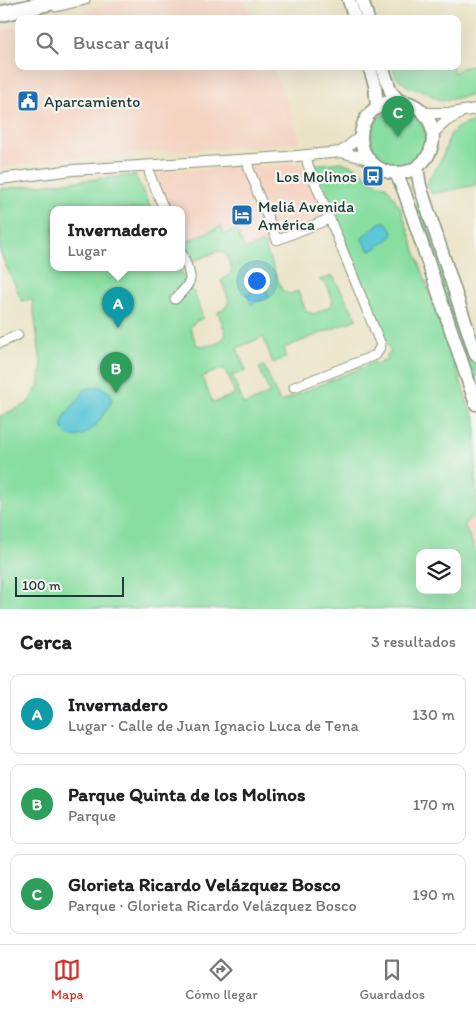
<!DOCTYPE html>
<html lang="es">
<head>
<meta charset="utf-8">
<style>
	body { margin:0; font-family:Itim,sans-serif; background:#f2f2f2; color:#202124 }
	.controls { position:absolute; right:15px; bottom:15px; display:grid; overflow:hidden; border-radius:10px; box-shadow:0 5px 20px #0002 }
	.controls button { width:45px; height:45px; display:grid; place-items:center; padding:0; border:0; border-bottom:1px solid #e0e0e0; background:#fff; color:#202124; font:25px sans-serif }
	.scale { position:absolute; left:15px; bottom:12px; width:109px; box-sizing:border-box; padding-left:5px; border:2px solid #1f3d34; border-top:0; font-size:14px; line-height:18px; white-space:nowrap; color:#1f3d34; -webkit-text-stroke:4px #f6f6f2; paint-order:stroke }
	.you { position:absolute; left:256px; top:280px; width:18px; height:18px; margin:-12px; border:4px solid #fff; border-radius:50%; background:#1a73e8; box-shadow:0 0 0 8px #1a73e833 }
	.badge { display:grid; place-items:center; width:32px; height:32px; border-radius:50%; background:#d93025; color:#fff; font-size:16px; font-weight:700 }
	.pin { position:absolute; translate:-50% -41px; filter:drop-shadow(0 1px 2px #0008) }
	.pin::after { content:''; position:absolute; top:26px; width:18px; height:15px; background:inherit; clip-path:polygon(0 0,100% 0,50% 100%) }
	.popup { position:absolute; left:50px; top:206px; width:135px; height:65px; box-sizing:border-box; display:grid; place-content:center; border-radius:10px; background:#fff; filter:drop-shadow(0 1px 4px #0005); font-size:16px; white-space:nowrap; color:#757577 }
	.popup b { font-size:19px; color:#202124 }
	.popup::after { content:''; position:absolute; left:50%; top:100%; margin-left:-10px; border:10px solid transparent; border-top-color:#fff }
	.list { margin:0; padding:0; list-style:none }
	h2 { display:flex; justify-content:space-between; align-items:center; height:65px; margin:0; padding:0 20px; font-size:21px }
	h2 small { font-size:16px; font-weight:400; color:#757577 }
	.list li { display:grid; grid-template-columns:32px 1fr auto; gap:15px; align-items:center; box-sizing:border-box; height:80px; margin:0 10px 10px; padding:0 10px; border:1px solid #e0e0e0; border-radius:10px }
	.list b { display:block; font-size:19px; white-space:nowrap }
	.list p { margin:0; font-size:16px; white-space:nowrap; color:#757577 }
	.list em { font-size:16px; font-style:normal; color:#757577 }
	.icon { flex:none; width:28px; height:28px; fill:none; stroke:currentColor; stroke-width:2; stroke-linecap:round; stroke-linejoin:round }
	.map { position:relative; flex:none; width:476px; height:609px; overflow:hidden }
	.search { position:absolute; background:#fff; box-shadow:0 5px 20px #0002; left:15px; right:15px; top:15px; height:55px; display:flex; align-items:center; gap:12px; box-sizing:border-box; padding:0 18px; border-radius:10px; color:#757577; font-size:19px }
	.sheet { height:335px; background:#fff }
	nav { display:flex; justify-content:space-around; align-items:center; box-sizing:border-box; height:70px; border-top:1px solid #e0e0e0; background:#fff; font-size:14px; color:#757577 }
	nav a { display:grid; justify-items:center; gap:2px }
	nav .on { color:#d93025 }
	.map>svg:first-child { display:block }
</style>
</head>
<body>
<div class="map">
<svg width="476" height="609" viewBox="0 0 476 609">
	<rect width="100%" height="100%" fill="#f6f6f2"/>
	<filter id="ink" filterUnits="userSpaceOnUse"><feTurbulence type="fractalNoise" baseFrequency=".02" numOctaves="2"/><feDisplacementMap in="SourceGraphic" scale="10" xChannelSelector="R" yChannelSelector="G"/><feConvolveMatrix kernelMatrix="1 2 1 2 8 2 1 2 1" color-interpolation-filters="sRGB"/></filter>
	<filter id="wash" filterUnits="userSpaceOnUse"><feTurbulence type="fractalNoise" baseFrequency=".0096" numOctaves="4" result="noise"/><feDisplacementMap in="SourceGraphic" scale="20" xChannelSelector="R" yChannelSelector="G"/><feGaussianBlur stdDeviation="1.12" result="paint"/><feColorMatrix in="noise" values="0 0 0 0 0 0 0 0 0 0 0 0 0 0 0 0 0 1.4 0 .05"/><feComposite in="paint" operator="in"/></filter>
	<g filter="url(#wash)">
		<rect width="100%" height="100%" fill="#ebe3c5"/>
		<path fill="#f5d3c1" d="M127 0H245L253 19H53Z
			M19 27V66H272L288 104 300 143 61 158 0 168V31Z
			M302 163 329 228 275 250 270 240 245 250 224 234 221 227 183 243 182 209H170L155 172Z
			M476 514V552L464 524Z"/>
		<path fill="#88dea1" stroke="#548e6a" fill-rule="evenodd" d="M476 65V94L442 101 423 91 410 88 396 77 392 66H452L454 73 461 68Z
			M371 137a27 27 0 1 1 54 0a27 27 0 1 1-54 0Z
			M476 121V185L432 194 427 184C430 175 435 171 439 163 453 138 441 130 476 121Z
			M341 162 356 167 371 180 387 187 400 207 470 409 476 419V514L464 524 476 552V609H0V416L27 404 40 383 39 376 42 370 32 299 22 301 0 252V189L135 175 151 209H54V267H177L186 278 176 294 174 305 189 289 194 292 203 318 195 322 190 328 197 345C208 348 221 344 226 334L218 312 225 308 229 301 221 280 228 276 232 270 226 254 219 251 191 262 183 243 221 226 224 234 236 229 245 250 263 242 282 290 289 294 298 291 306 311 314 314 329 307 333 301 326 284 319 280 333 276 357 319 284 348 287 357 273 363 263 337 237 348 246 371 228 377 224 368 202 377 213 403 235 394 229 379 233 377 244 405 270 393 259 368 264 366 280 402 374 362 376 364 388 360 387 355 391 353 312 165ZM420 553H457V590H420Z
			M416 205 421 207 476 367V388L413 207Z"/>
		<path fill="#5cc7d7" stroke="#3e8286" d="M381 222H386L393 232 392 236 373 250H369L362 240 363 236Z
			M265 286 269 297 251 304 247 294Z
			M99 386 110 392 112 400 110 404C102 417 88 442 69 436 49 421 80 404 84 389Z"/>
	</g>
	<g filter="url(#ink)">
		<g fill="none" stroke-linecap="round" stroke-linejoin="round">
			<g stroke="#85907c" stroke-width="11">
				<path id="minor" d="M56 7 85 0
					M247 159 249 169 255 184
					M148 165 150 175 164 209
					M256 189 277 240 329 219
					M175 299C196 278 192 280 182 254
					M0 343 18 335
					M294 387 376 355 381 345 308 165 306 155"/>
			</g>
			<g stroke="#85907c" stroke-width="12">
				<path id="tertiary" d="M423 113H452L476 109
					M432 134 446 121 459 114
					M341 152 361 136
					M0 179 73 170 286 157 341 152 368 159"/>
			</g>
			<g stroke="#85907c" stroke-width="15">
				<path id="secondary" d="M349 0 355 19
					M362 0 368 19
					M369 66 375 85 377 108
					M382 66 391 92 400 102
					M361 137a36 36 0 1 1 72 0a36 36 0 1 1-72 0Z
					M417 167 420 186 476 355
					M396 173 404 191 476 404"/>
			</g>
			<g stroke="#85907c" stroke-width="18">
				<path id="motorway" d="M0 14 61 0"/>
			</g>
			<use href="#minor" stroke="#fff" stroke-width="9"/>
			<use href="#tertiary" stroke="#fff" stroke-width="10"/>
			<use href="#secondary" stroke="#fff" stroke-width="12"/>
			<use href="#motorway" stroke="#fff" stroke-width="15"/>
		</g>
	</g>
	<defs>
		<g id="civic-square" transform="scale(1.125)"><rect x="-9" y="-9" width="18" height="18" rx="4" fill="#1f6fb2" stroke="#f6f6f2"/><path d="M-.6-6.5H3V-4.5H.6V-3L4-1V1h2V6H-6V1h2V-1L-.6-3ZM-1.2 2.5V6h2.4V2.5Z" fill="#fff"/></g>
		<g id="bus-square" transform="scale(1.125)"><rect x="-9" y="-9" width="18" height="18" rx="4" fill="#1f6fb2" stroke="#f6f6f2"/><path d="M-5-6H5V4H4V6H2V4H-2V6H-4V4H-5ZM-3.5-4V0h7V-4ZM-3.5 1.2v1.5H-2V1.2ZM2 1.2v1.5H3.5V1.2Z" fill="#fff"/></g>
		<g id="hotel-square" transform="scale(1.125)"><rect x="-9" y="-9" width="18" height="18" rx="4" fill="#1f6fb2" stroke="#f6f6f2"/><path d="M-6-4.5h1.5V1H6V5H4.5V3h-9V5H-6ZM-4 0a1.8 1.8 0 1 1 3.6 0ZM.5 0V-2.5h3Q6-2.5 6 0Z" fill="#fff"/></g>
	</defs>
	<g fill-rule="evenodd">
		<use href="#civic-square" x="28" y="101"/>
		<use href="#bus-square" x="373" y="176"/>
		<use href="#hotel-square" x="242" y="215"/>
	</g>
	<g text-anchor="middle" stroke-width="4.5" stroke-linejoin="round" paint-order="stroke">
		<g font-size="16" fill="#1f3d34" stroke="#f6f6f2" text-anchor="start">
			<text x="44" y="107">Aparcamiento</text>
			<text x="357" y="182" text-anchor="end">Los Molinos</text>
			<text x="258" y="212">Meliá Avenida<tspan x="258" dy="18">América</tspan></text>
		</g>
	</g>
</svg>
<div class="controls">
<button><svg class="icon" aria-label="layers" viewBox="0 0 24 24"><path d="M12 4l9 5-9 5-9-5zM3 14l9 5 9-5"/></svg></button>
</div>
<div class="scale">100 m</div>
<div class="you"></div>
<div class="pin badge" style="left:118px;top:328px;background:#0f9aa8">A</div>
<div class="popup"><b>Invernadero</b>Lugar</div>
<div class="pin badge" style="left:116px;top:393px;background:#2e9e5b">B</div>
<div class="pin badge" style="left:398px;top:137px;background:#2e9e5b">C</div>
<div class="search"><svg class="icon" aria-label="search" viewBox="0 0 24 24"><circle cx="10" cy="10" r="6"/><path d="M15 15l6 6"/></svg>Buscar aquí</div>
</div>
<section class="sheet">
<h2>Cerca<small>3 resultados</small></h2>
<ul class="list">
<li><span class="badge" style="background:#0f9aa8">A</span><div><b>Invernadero</b><p>Lugar · Calle de Juan Ignacio Luca de Tena</p></div><em>130 m</em></li>
<li><span class="badge" style="background:#2e9e5b">B</span><div><b>Parque Quinta de los Molinos</b><p>Parque</p></div><em>170 m</em></li>
<li><span class="badge" style="background:#2e9e5b">C</span><div><b>Glorieta Ricardo Velázquez Bosco</b><p>Parque · Glorieta Ricardo Velázquez Bosco</p></div><em>190 m</em></li>
</ul>
</section>
<nav>
<a class="on"><svg class="icon" aria-label="map" viewBox="0 0 24 24"><path d="M3 6l6-2 6 2 6-2v14l-6 2-6-2-6 2zM9 4v14M15 6v14"/></svg>Mapa</a>
<a><svg class="icon" aria-label="directions" viewBox="0 0 24 24"><path d="M12 3l9 9-9 9-9-9zM9 14v-3h6M13 9l2 2-2 2"/></svg>Cómo llegar</a>
<a><svg class="icon" aria-label="saved" viewBox="0 0 24 24"><path d="M7 4h10v16l-5-4-5 4z"/></svg>Guardados</a>
</nav>
</body>
</html>
